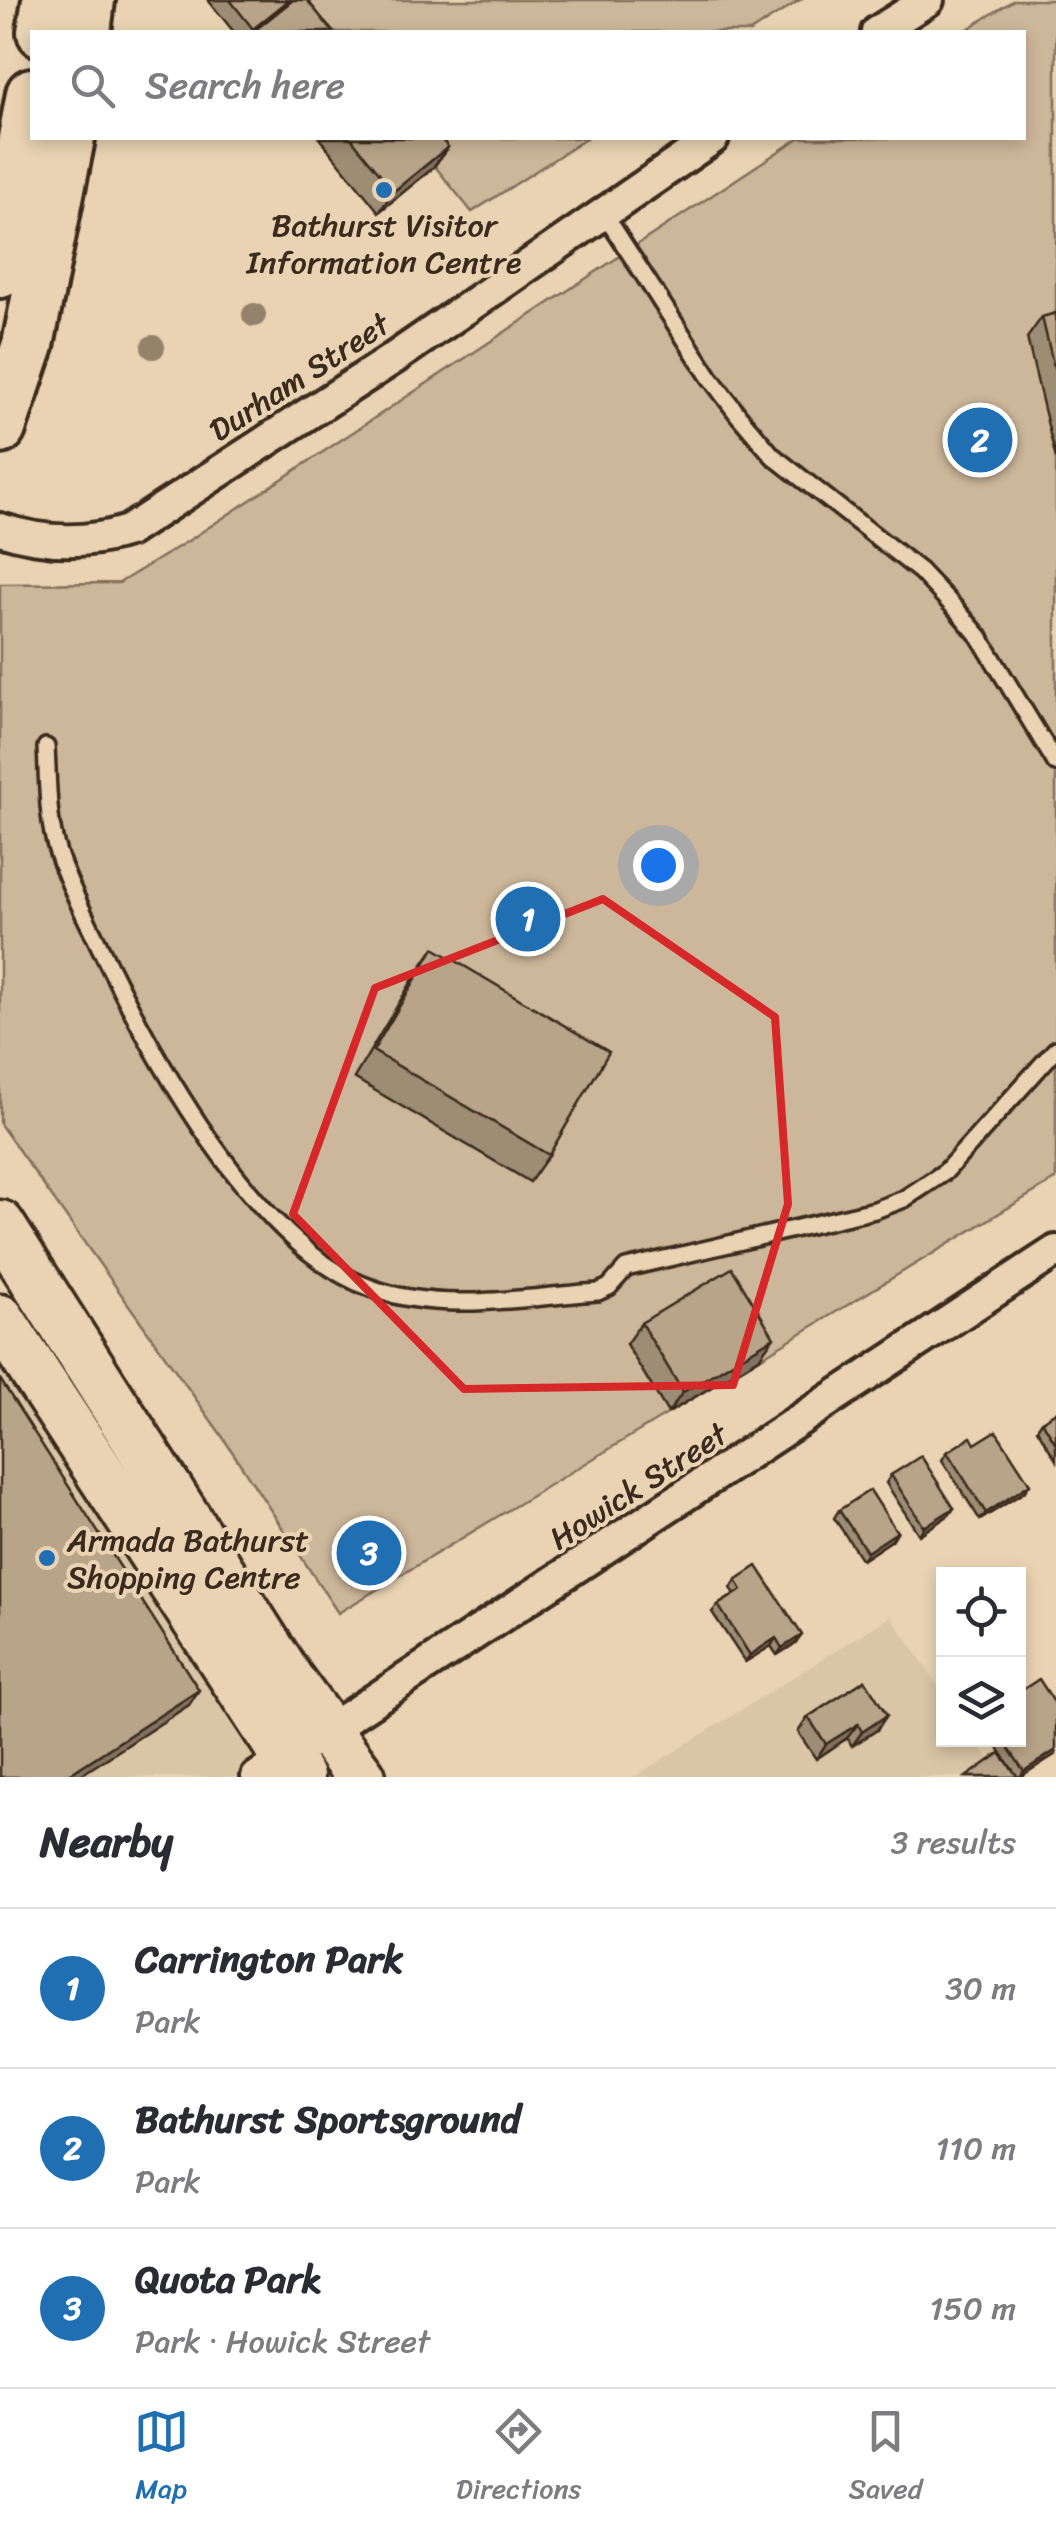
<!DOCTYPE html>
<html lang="en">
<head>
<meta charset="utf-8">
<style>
	body { margin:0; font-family:Sriracha,sans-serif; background:#f7f7f7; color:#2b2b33 }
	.controls { position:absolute; right:30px; bottom:30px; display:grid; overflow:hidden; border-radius:0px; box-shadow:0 5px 15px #0003 }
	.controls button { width:90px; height:90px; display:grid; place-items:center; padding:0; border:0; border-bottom:2px solid #e1e1e2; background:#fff; color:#2b2b33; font:50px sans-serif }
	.you { position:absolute; left:658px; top:865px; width:35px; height:35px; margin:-25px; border:8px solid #fff; border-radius:50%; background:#1a73e8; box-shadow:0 0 0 15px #1a73e833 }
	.badge { display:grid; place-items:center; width:65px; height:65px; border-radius:50%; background:#1f6fb2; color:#fff; font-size:32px; font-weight:700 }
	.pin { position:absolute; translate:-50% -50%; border:5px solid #fff; box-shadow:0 2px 10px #0006 }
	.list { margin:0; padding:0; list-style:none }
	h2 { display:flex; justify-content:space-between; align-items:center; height:130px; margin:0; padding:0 40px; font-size:42px }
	h2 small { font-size:32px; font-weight:400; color:#7c7c81 }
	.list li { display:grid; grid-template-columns:65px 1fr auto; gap:30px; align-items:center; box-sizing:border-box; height:160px; padding:0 40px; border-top:2px solid #e1e1e2 }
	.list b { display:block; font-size:38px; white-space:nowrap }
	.list p { margin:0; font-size:32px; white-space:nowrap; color:#7c7c81 }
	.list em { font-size:32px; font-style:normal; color:#7c7c81 }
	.icon { flex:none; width:55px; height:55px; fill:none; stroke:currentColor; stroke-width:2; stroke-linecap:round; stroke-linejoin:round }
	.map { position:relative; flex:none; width:1056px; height:1777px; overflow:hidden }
	.search { position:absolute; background:#fff; box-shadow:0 5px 15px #0003; left:30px; right:30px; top:30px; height:110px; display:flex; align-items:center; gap:25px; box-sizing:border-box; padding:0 35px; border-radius:0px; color:#7c7c81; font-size:38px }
	.sheet { height:610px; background:#fff }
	nav { display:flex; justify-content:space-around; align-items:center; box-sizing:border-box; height:140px; border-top:2px solid #e1e1e2; background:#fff; font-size:28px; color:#7c7c81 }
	nav a { display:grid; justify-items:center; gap:5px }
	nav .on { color:#1f6fb2 }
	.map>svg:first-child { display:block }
</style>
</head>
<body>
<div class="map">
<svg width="1056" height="1777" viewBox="0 0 1056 1777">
	<rect width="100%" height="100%" fill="#e9d3b2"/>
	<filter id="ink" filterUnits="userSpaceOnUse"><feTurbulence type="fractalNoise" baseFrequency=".01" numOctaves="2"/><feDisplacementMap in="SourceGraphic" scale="20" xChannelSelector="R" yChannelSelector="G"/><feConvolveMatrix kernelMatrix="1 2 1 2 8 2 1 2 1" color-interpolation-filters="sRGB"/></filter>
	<g filter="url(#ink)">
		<path fill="#dac5a5" d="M0 1361 269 1777H0Z
			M891 1616 943 1693 944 1740H976L1001 1777H634Z"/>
		<path fill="#cdb79a" stroke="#84705c" stroke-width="2.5" d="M300 0H800L750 32H326Z
			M1014 0H1056V1179L338 1613 220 1433 0 1124V584L119 583 188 541 799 138H1024V32H963Z
			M412 138H587L472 212Z"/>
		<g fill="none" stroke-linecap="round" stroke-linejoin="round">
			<g stroke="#3b2a1e" stroke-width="22">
				<path id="service" d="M603 212 709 376 739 416 773 456 920 571 956 609 979 636 1056 763
					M46 747C48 782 47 820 58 853 68 884 84 914 98 943 149 1050 255 1248 371 1288 443 1314 524 1297 598 1292L609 1287 626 1268 875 1210 904 1199 945 1172 1056 1049"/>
			</g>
			<g stroke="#3b2a1e" stroke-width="38">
				<path id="minor" d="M877 32 928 0
					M0 529C43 543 84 545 128 531L394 358 713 138
					M257 1777 1056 1251"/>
			</g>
			<g stroke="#3b2a1e" stroke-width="55">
				<path id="primary" d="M0 1225 289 1680 361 1777
					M0 1319 299 1777"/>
			</g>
			<g stroke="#3b2a1e" stroke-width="58">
				<path id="trunk" d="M43 32 48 0
					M85 32 89 0
					M0 272 32 94
					M0 428 28 345 69 138"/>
			</g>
			<use href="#service" stroke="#e9d3b2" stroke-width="15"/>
			<use href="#minor" stroke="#e9d3b2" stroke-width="30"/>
			<use href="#primary" stroke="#e9d3b2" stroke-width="48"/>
			<use href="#trunk" stroke="#e9d3b2" stroke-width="50"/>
		</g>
		<g fill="#95826b">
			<circle cx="254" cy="315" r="12"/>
			<circle cx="153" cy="347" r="12"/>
		</g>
		<path fill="#9e8d75" stroke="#3b2a1e" stroke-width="2.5" d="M208 0H307L333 32H234Z
			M319 138H440L448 147 433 168 379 212Z
			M1056 313V459L1027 338 1042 317Z
			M434 948 549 1155 530 1182 354 1078 415 976Z
			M641 1323 759 1358 668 1413 626 1344Z
			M1056 1412V1460L1037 1429 1042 1421Z
			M975 1444 1024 1492 980 1520 942 1460 947 1452Z
			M891 1475 954 1508 949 1515 919 1535 886 1483Z
			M839 1510 897 1532 892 1540 862 1560 834 1518Z
			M736 1580 796 1643 777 1655 771 1646 745 1662 712 1612 718 1605 735 1594 731 1588Z
			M865 1680 877 1730 852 1746 847 1738 816 1759 798 1732 808 1717Z
			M1056 1705 1021 1777H966L1012 1769 993 1740H1018Z"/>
		<path fill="#81735f" stroke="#3b2a1e" stroke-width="2.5" d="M289 0H297L253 32H250Z
			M448 147 433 168 379 212 394 191Z
			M774 1337 759 1358 668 1413 683 1392Z
			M1030 1484 1024 1492 980 1520 986 1513Z
			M954 1508 949 1515 919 1535 924 1527Z
			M897 1532 892 1540 862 1560 867 1552Z
			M802 1635 796 1643 777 1655 782 1648Z
			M776 1638 771 1646 745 1662 750 1655Z
			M199 1690 189 1705 78 1777H65Z
			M887 1715 877 1730 852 1746 862 1732Z
			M858 1724 847 1738 816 1759 826 1744Z
			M1056 1750V1754L1020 1777 1024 1771Z"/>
		<path fill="#b8a488" stroke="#3b2a1e" stroke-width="2.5" d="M230 0H289L253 29Z
			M293 0H307L333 32H255L254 31Z
			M351 138H440L448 147 394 191Z
			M1056 313V376L1042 317Z
			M434 948 609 1052 549 1155 373 1051Z
			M732 1268 774 1337 683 1392 641 1323Z
			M0 1379 199 1690 65 1777H0Z
			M1056 1412V1444L1042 1421Z
			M996 1431 1030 1484 986 1513 947 1452 971 1437 975 1444Z
			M921 1456 954 1508 924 1527 891 1475Z
			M870 1490 897 1532 867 1552 839 1510Z
			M757 1566 802 1635 782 1648 776 1638 750 1655 718 1605 742 1590 736 1580Z
			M1039 1679 1056 1705V1750L1024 1771 1003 1740H1018V1693Z
			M865 1680 887 1715 862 1732 858 1724 826 1744 808 1717Z
			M1000 1753 1018 1777H966Z"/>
	</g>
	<path fill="none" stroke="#d62828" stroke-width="8" stroke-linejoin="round" d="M603 899 775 1017 788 1204 733 1385 464 1389 293 1214 375 988Z"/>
	<g fill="#1f6fb2" stroke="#e9d3b2" stroke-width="4">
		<circle cx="384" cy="190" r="10"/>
		<circle cx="47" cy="1558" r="10"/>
	</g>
	<g text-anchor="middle" stroke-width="8" stroke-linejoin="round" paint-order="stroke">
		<g font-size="32" fill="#3b2a1e" stroke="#e9d3b2">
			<text x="384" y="236">Bathurst Visitor<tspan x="384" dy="37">Information Centre</tspan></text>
			<text x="67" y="1551" text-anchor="start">Armada Bathurst<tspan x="67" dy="37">Shopping Centre</tspan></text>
		</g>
		<g font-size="32" fill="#3b2a1e" stroke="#e9d3b2">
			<text transform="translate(299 377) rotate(-33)" y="11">Durham Street</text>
			<text transform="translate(638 1486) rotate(-33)" y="11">Howick Street</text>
		</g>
	</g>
</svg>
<div class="controls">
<button><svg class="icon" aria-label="locate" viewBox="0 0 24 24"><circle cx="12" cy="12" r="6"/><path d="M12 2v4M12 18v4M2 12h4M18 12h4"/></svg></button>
<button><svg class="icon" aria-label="layers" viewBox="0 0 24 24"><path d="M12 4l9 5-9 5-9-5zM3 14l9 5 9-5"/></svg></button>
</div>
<div class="you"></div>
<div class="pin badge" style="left:528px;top:919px">1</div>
<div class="pin badge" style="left:980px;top:440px">2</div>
<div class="pin badge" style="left:369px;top:1553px">3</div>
<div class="search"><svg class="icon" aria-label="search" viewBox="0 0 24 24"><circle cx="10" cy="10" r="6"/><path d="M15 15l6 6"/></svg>Search here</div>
</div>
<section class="sheet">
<h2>Nearby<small>3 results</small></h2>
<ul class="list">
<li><span class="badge">1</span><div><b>Carrington Park</b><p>Park</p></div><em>30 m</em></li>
<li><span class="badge">2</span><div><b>Bathurst Sportsground</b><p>Park</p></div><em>110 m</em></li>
<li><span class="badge">3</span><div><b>Quota Park</b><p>Park · Howick Street</p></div><em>150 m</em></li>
</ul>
</section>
<nav>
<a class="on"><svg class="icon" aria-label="map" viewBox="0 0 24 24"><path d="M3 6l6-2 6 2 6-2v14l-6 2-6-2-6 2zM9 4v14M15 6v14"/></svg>Map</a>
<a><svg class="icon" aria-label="directions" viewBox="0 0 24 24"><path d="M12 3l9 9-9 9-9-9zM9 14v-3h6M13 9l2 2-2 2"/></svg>Directions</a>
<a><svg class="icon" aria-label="saved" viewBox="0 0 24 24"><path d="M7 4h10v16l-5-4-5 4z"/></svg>Saved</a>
</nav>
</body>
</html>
